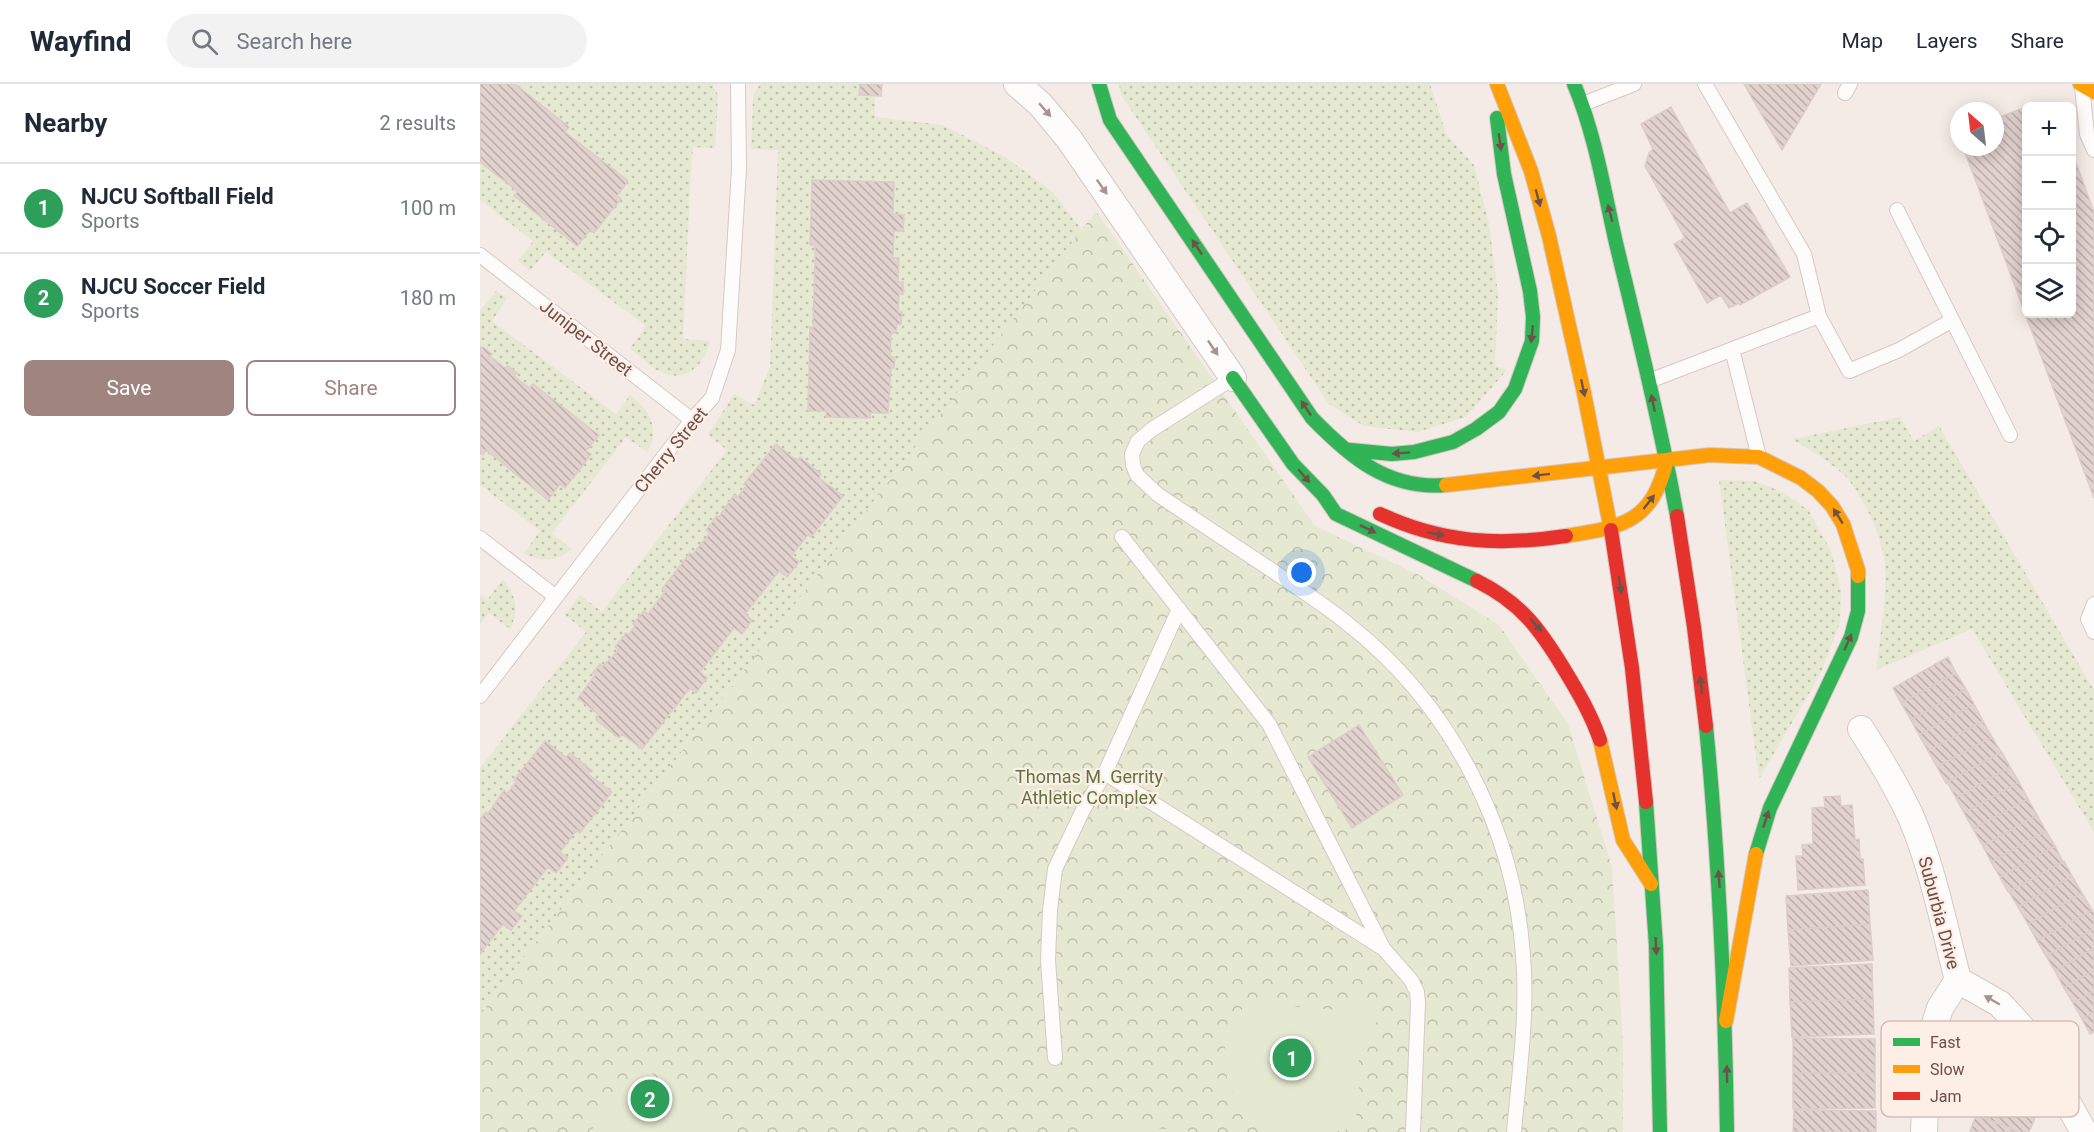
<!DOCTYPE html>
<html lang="en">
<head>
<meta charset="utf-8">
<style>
	body { margin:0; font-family:Roboto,sans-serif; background:#f2f2f3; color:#1f2937 }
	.controls { position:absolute; right:18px; top:18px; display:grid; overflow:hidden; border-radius:9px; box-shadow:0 3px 15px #0003 }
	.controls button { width:54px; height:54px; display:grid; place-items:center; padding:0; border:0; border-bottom:2px solid #e0e1e3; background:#fff; color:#1f2937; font:30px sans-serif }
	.compass { position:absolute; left:1470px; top:18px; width:54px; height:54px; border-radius:50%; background:#fff; box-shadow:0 3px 15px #0003; rotate:332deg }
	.you { position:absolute; left:822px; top:489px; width:21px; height:21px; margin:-15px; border:4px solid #fff; border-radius:50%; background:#1a73e8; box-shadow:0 0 0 9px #1a73e833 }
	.badge { display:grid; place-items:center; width:39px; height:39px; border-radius:50%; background:#9f8480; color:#fff; font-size:20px; font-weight:700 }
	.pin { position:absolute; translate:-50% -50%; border:3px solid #fff; box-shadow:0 2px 6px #0006 }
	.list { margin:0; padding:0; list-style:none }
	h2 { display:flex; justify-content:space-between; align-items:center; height:78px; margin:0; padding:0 24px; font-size:26px }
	h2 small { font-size:20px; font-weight:400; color:#747a83 }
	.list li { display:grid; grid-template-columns:39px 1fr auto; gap:18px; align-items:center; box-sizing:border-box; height:90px; padding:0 24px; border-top:2px solid #e0e1e3 }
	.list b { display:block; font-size:22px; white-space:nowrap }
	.list p { margin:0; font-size:20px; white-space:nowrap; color:#747a83 }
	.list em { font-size:20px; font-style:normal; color:#747a83 }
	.actions { display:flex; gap:12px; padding:18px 24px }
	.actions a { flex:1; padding:14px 0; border:2px solid #9f8480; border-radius:9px; text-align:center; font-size:21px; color:#9f8480 }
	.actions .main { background:#9f8480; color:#fff }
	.icon { flex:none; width:33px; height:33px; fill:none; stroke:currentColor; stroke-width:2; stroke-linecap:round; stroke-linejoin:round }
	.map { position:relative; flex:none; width:1614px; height:1048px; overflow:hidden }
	header { display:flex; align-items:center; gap:36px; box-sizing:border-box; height:84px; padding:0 30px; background:#fff; border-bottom:2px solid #e0e1e3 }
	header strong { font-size:28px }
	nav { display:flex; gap:33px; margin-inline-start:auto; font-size:21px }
	.search { width:420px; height:54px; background:#f2f2f3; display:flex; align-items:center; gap:15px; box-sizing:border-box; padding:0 21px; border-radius:33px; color:#747a83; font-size:22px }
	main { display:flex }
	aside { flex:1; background:#fff }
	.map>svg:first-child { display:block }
</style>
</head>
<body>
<header>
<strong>Wayfind</strong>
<div class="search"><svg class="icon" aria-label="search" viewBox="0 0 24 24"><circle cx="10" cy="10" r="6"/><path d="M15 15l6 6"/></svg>Search here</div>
<nav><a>Map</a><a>Layers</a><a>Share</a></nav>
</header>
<main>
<aside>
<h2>Nearby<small>2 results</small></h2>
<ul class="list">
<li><span class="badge" style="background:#2e9e5b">1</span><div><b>NJCU Softball Field</b><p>Sports</p></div><em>100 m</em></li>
<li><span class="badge" style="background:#2e9e5b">2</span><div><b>NJCU Soccer Field</b><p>Sports</p></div><em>180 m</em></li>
</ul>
<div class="actions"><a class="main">Save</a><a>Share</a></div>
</aside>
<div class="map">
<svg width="1614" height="1048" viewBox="0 0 1614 1048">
	<defs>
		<pattern id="grass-dots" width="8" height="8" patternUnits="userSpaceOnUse" patternTransform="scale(1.5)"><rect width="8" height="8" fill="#e6e9d1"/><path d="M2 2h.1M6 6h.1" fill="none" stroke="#bfbfac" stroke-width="1.8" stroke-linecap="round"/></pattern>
		<pattern id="park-crowns" width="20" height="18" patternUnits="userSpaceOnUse" patternTransform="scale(1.5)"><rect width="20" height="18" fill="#e6e9d1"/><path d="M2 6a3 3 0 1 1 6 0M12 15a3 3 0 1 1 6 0" fill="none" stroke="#bfbfac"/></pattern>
		<pattern id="building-back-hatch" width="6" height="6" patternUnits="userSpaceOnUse" patternTransform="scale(1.5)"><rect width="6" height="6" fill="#e1d2ce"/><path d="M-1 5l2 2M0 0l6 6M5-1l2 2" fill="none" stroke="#bbada9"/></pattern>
	</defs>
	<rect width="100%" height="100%" fill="#f5ebe6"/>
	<path fill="url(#grass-dots)" fill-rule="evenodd" d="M0 0H232L238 11 235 64 213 63 211 87 203 255 230 257C224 284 202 302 175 285 166 279 158 271 150 264L166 242 66 168 50 187 38 177 53 157 0 116Z
		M280 0H380L379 11 395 12V33L463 41 525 73 573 108 602 146 0 931V870L23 840 31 846 41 833 34 827 68 783 77 789 88 774 80 768 97 746 101 748 132 708 108 690 90 669 86 673 65 657 34 696 36 698 27 710 23 706 10 727 7 730 5 728 0 735V684L106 548 85 531 100 511 121 527 123 526 247 366 228 351 254 310 274 321 290 283 298 66 271 65 273 12ZM413 130 423 131V147H414L413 174 419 175 418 198 423 199V209L419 210 418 228H422L421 240H417L416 249H411L410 273H415L414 284H411L410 302H408L390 329 346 333V327H328L329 244H333L335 161ZM295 361 317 377 321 373 341 389 339 394 362 412 328 451 265 530 272 536 262 550 254 544 220 588 227 594 216 608 210 604 161 665 142 650 116 636 119 631 98 614 129 575 130 576 139 566 135 563 146 549 148 551 155 542 154 539 164 527 168 530 185 508 182 505 210 470 212 471 230 449 226 446 236 433 238 434 254 411 258 413 266 402 265 400Z
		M639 0H950L966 50 994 81 1009 140 1018 209 1015 281 1027 286 986 333 937 348 884 342 849 320 641 11Z
		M16 207 27 214 12 237 136 330 150 311C170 325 181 346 167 368L146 353 72 449 92 465C77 478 60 479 44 469L60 447 0 401V369L3 371 6 366 68 415 80 400 85 404 111 370 106 367 118 351 53 300 50 304 48 303 34 292 36 288 28 282 25 284 10 272 12 269 3 263H0V226Z
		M1420 333 1434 357 1459 342 1614 606V748L1492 545 1396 586C1400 551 1407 514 1405 480 1402 453 1383 411 1365 392 1349 377 1330 366 1312 355Z
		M1239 396 1275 397 1304 409 1329 427 1351 467 1361 507 1360 539 1340 591 1279 695Z
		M23 495C36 513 40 524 30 545L9 529 0 541V511L7 516Z"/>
	<path fill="url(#park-crowns)" d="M616 127 835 442 939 491 1019 541 1088 640 1132 783 1143 959V1048H0V931Z"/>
	<path fill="#e6e9d1" d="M880 912 899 935 878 965 880 993 875 1043 855 1048H791L773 1037 754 1011 747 995 745 959 747 941 755 931 770 919 857 926Z
		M161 981 248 1048H110Z
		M607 1038 719 1048H606Z"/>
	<path fill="url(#building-back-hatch)" stroke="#ddcdc9" stroke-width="1.5" d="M0 0H35L89 43 85 48 148 97 137 112 141 115 114 149 110 146 97 162 37 114 34 112 38 107 36 106 0 78Z
		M380 0H402L401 12 379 11Z
		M1264 0H1341L1302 66Z
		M1191 23 1250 129 1267 119 1310 193 1260 221 1259 219 1249 224 1241 211 1227 219 1194 160 1205 154 1165 82 1169 69 1173 65 1161 40Z
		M1543 24 1546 33V230H1592V68L1614 128V414L1483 63H1515V35Z
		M332 96 414 98 413 130 424 131 423 147H414L413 174H419L418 198H423V210H419L418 228H422L421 240H417L416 249H411L410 273H415L414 284H411L408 329H390V334L346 333V327H328L330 243 333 244 335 175V161H330Z
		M0 263 2 264 3 263 12 270 10 272 25 284 28 282 37 289 34 292 48 303 50 304 53 300 119 351 106 367 111 370 100 385 85 404 80 400 68 416 6 366 3 371 0 369Z
		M296 360 317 377 320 373 341 390 339 394 363 412 331 453 328 451 311 472 319 478 307 493 299 487 265 530 272 536 262 550 254 544 220 588 227 594 216 609 210 604 162 665 142 650 139 654 116 636 119 631 98 614 115 591 113 589 120 580 123 582 139 566 135 563 146 549 148 551 155 542 153 540 164 527 168 530 185 508 182 505 210 469 212 471 230 449 226 446 233 437 237 432 238 434 254 411 258 413 266 402 264 400Z
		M1468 573 1476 589 1421 619 1413 604Z
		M1476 589 1486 605 1431 636 1421 619Z
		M1486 605 1494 620 1439 651 1431 636Z
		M1494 620 1503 637 1448 667 1439 651Z
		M1503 637 1512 653 1457 683 1448 667Z
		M879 641 923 711 872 744 828 673Z
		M1512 653 1521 668 1466 699 1457 683Z
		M65 657 86 673 90 669 111 686 108 690 132 708 100 749 97 746 80 768 88 774 76 789 68 783 34 827 42 832 31 846 23 840 0 870V735L6 728 7 730 10 727 24 706 27 710 36 698 34 696Z
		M1522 668 1530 683 1476 714 1467 698Z
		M1530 683 1539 698 1484 729 1476 714Z
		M1539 698 1548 715 1493 745 1484 729Z
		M1360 712 1361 722 1372 721 1375 756 1379 755 1380 775H1383L1385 801 1318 806 1316 772H1323L1322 761 1333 760 1332 724 1345 723 1344 713Z
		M1548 715 1557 731 1503 762 1493 745Z
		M1557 731 1566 747 1511 778 1503 762Z
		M1566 747 1575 762 1520 793 1511 778Z
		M1575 762 1583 778 1528 808 1520 793Z
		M1584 777 1592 792 1538 823 1529 808Z
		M1592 792 1602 809 1548 840 1538 823Z
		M1388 806 1390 840 1308 846 1306 812Z
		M1602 809 1612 826 1557 857 1548 840Z
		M1612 826 1614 830V845L1566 872 1557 857Z
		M1390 840 1393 876 1311 882 1308 846Z
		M1614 845V864L1575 887 1566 872Z
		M1614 864V886L1584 904 1575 887Z
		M1392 880 1393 915 1310 918 1309 884Z
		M1614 886V907L1593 919 1584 904Z
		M1614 907V928L1602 935 1593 919Z
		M1393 915 1394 950 1312 953 1310 918Z
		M1614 928V948L1610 950 1602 935Z
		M1313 954 1395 955V989H1313Z
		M1313 989H1395V1024L1313 1025Z
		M1495 1011 1555 1034 1549 1048H1541L1488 1028Z
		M1314 1026 1396 1027V1048H1313Z
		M1496 1031 1539 1048H1490Z"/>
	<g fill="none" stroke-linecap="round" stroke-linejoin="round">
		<g stroke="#d6c8c4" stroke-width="16">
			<path id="lane" d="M1602 3 1607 50 1614 66
				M1365 9 1370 0
				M1103 20 1154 0
				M1417 126 1530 351
				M0 171 212 336
				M1339 232 1369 287 1419 266 1471 237
				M1252 265 1279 373
				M753 294 671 346 658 357 652 370 653 381 657 391 677 410C714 435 752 460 790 485 816 503 844 520 868 540 970 620 1034 743 1043 871 1048 930 1039 990 1034 1048
				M1169 297 1339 232 1324 170 1225 0
				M642 453 789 640 903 864 931 896 937 908 938 919 933 1048
				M0 454 76 513
				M1614 520 1608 535 1614 548
				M0 612 212 336 232 314 248 266 259 85 258 0
				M625 689 699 525
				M575 974 568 876 570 826 575 785 603 726 625 689 901 863"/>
		</g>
		<g stroke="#d6c8c4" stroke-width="28">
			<path id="street" d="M537 0 560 20 589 55 753 294
				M1381 645C1399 673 1417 703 1431 733 1453 785 1464 842 1478 896L1520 920 1552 955 1604 1048
				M1444 1048 1447 965 1460 924 1478 896"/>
		</g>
		<g stroke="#d5c6c3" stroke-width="16">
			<path id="fast" d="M619 0 630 36 832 334C870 373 908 406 966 401
				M1094 0C1115 50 1124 106 1136 159 1158 250 1180 340 1197 432
				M753 294 813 380 843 411 856 430 997 497
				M870 366 912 370 934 368 973 358 996 345 1019 328 1035 305 1052 257 1053 233 1050 207 1024 90 1017 34
				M1226 642C1239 777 1245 912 1247 1048
				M1166 718 1176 862 1180 1048
				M1276 770 1290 724 1371 553 1378 527V492"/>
		</g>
		<g stroke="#d5c6c3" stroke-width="16">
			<path id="slow" d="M1017 0 1051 87 1069 152 1104 309 1131 446
				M1600 0 1614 8
				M966 401 1230 371 1279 373 1321 394 1338 407 1352 422 1363 440 1378 486V492
				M1086 452C1144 443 1172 438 1187 376
				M1120 656 1143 756 1171 800
				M1246 937 1276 770"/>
		</g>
		<g stroke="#d5c6c3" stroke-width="16">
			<path id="jam" d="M900 430C962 459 1019 462 1086 452
				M1197 432 1214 543 1226 642
				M1131 446 1152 584 1166 718
				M997 497C1041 519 1059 544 1084 585 1098 608 1111 630 1120 656"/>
		</g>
		<use href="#lane" stroke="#fefcfb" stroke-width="14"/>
		<use href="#street" stroke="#fefcfb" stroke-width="26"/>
		<use href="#fast" stroke="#30b455" stroke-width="14"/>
		<use href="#slow" stroke="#ff9f0a" stroke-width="14"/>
		<use href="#jam" stroke="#e5322d" stroke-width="14"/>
	</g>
	<defs><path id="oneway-solid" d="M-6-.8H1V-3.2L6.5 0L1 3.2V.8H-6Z" transform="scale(1.5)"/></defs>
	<g fill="#a99390">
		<use href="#oneway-solid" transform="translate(565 26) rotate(49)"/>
		<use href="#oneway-solid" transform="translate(622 103) rotate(55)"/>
		<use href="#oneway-solid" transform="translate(733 264) rotate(56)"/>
		<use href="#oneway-solid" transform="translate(1512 916) rotate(-150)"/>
	</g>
	<g fill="#6d524a">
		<use href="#oneway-solid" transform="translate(1020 58) rotate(82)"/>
		<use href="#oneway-solid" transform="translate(1058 114) rotate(75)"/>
		<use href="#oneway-solid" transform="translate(1130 129) rotate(-104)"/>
		<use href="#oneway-solid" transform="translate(717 163) rotate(-124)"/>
		<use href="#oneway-solid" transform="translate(1052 250) rotate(96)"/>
		<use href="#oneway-solid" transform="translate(1103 304) rotate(78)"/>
		<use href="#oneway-solid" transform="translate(1173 319) rotate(-102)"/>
		<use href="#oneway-solid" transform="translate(826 324) rotate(-124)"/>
		<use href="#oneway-solid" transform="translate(921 369) rotate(176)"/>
		<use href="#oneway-solid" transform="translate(1061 391) rotate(173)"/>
		<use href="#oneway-solid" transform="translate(824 392) rotate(49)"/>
		<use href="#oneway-solid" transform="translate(1169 418) rotate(-52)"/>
		<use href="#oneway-solid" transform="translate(1358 432) rotate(-122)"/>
		<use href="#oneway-solid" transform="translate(888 445) rotate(26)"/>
		<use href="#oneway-solid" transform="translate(956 450) rotate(11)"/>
		<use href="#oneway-solid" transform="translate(1140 501) rotate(81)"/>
		<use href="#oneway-solid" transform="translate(1056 541) rotate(49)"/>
		<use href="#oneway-solid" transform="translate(1368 558) rotate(-66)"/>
		<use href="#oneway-solid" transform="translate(1221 601) rotate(-97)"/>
		<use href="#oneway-solid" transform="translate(1135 717) rotate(78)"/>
		<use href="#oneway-solid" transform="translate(1286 735) rotate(-72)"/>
		<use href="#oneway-solid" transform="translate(1239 795) rotate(-94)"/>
		<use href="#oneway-solid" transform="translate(1176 862) rotate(87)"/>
		<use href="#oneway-solid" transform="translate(1247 990) rotate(-91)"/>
	</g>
	<g text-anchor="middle" stroke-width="4.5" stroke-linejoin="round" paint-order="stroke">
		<g font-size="18" fill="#704d49" stroke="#feefe6">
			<text transform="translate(106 254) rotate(38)" y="6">Juniper Street</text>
			<text transform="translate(191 366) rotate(-51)" y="6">Cherry Street</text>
			<text transform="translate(1459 829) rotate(75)" y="6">Suburbia Drive</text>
		</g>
		<g font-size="18" fill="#5e7542" stroke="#feefe6">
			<text x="609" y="699">Thomas M. Gerrity<tspan x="609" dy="21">Athletic Complex</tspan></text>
		</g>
	</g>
	<rect x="1401" y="937" width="198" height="96" rx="9" fill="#feefe6" stroke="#d3beb7" stroke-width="1.5"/>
	<rect x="1413" y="954" width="27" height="8" fill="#30b455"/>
	<rect x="1413" y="981" width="27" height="8" fill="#ff9f0a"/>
	<rect x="1413" y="1008" width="27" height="8" fill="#e5322d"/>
	<g font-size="16" fill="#704d49">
		<text x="1450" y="964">Fast</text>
		<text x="1450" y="991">Slow</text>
		<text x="1450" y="1018">Jam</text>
	</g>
</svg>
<div class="controls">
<button>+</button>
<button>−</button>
<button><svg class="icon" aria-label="locate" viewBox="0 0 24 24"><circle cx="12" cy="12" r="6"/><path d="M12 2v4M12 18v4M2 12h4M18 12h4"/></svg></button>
<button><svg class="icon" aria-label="layers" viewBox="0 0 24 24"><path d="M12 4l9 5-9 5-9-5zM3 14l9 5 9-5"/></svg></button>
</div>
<svg class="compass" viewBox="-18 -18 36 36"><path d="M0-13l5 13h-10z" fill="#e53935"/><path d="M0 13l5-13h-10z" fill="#747a83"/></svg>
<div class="you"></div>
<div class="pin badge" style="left:812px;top:974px;background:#2e9e5b">1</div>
<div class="pin badge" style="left:170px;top:1015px;background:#2e9e5b">2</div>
</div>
</main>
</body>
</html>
